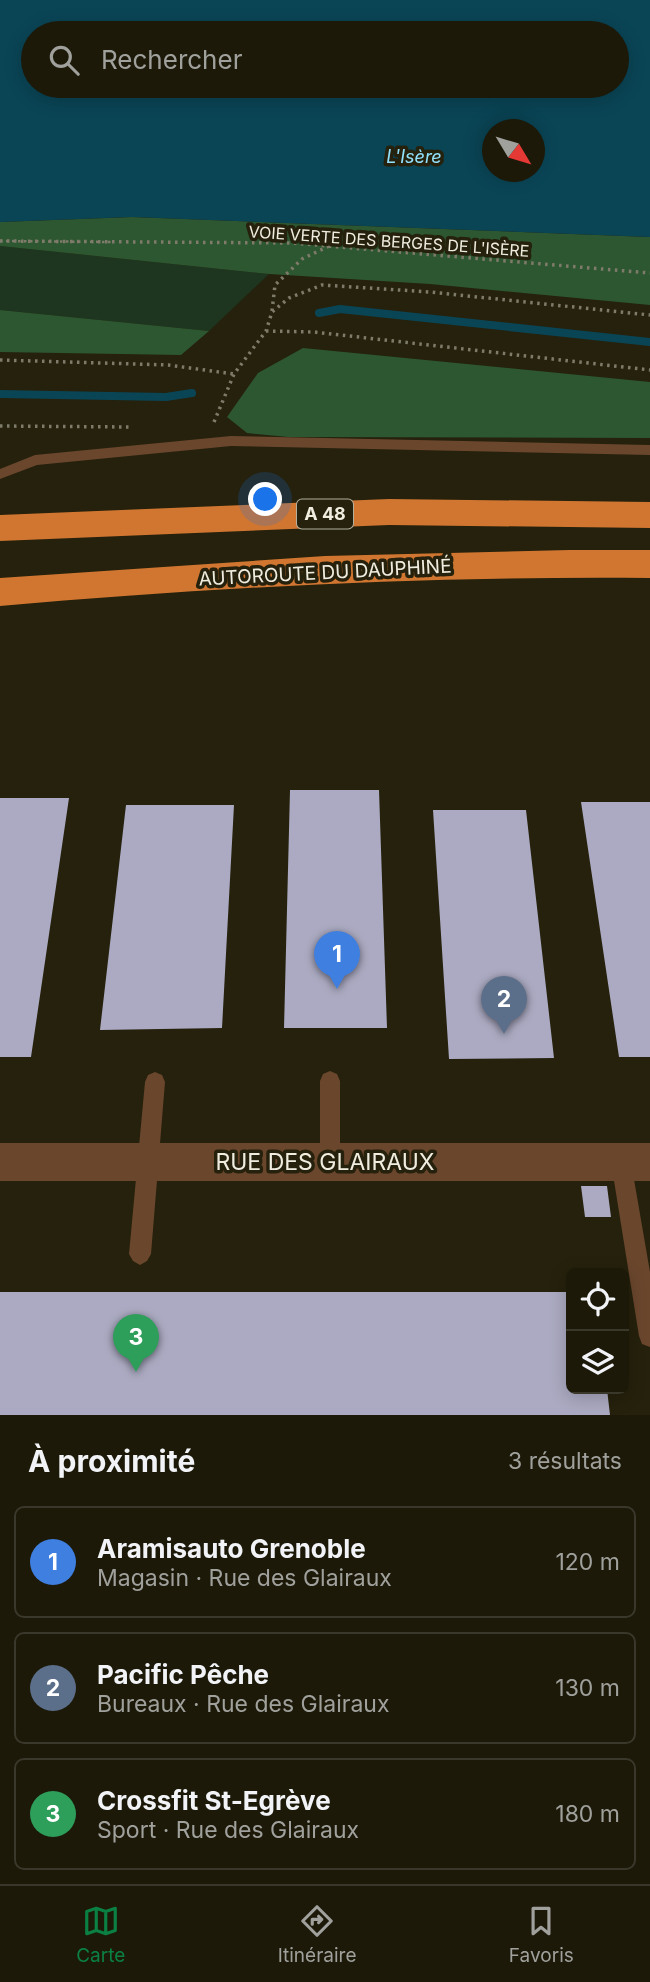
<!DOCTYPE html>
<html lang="fr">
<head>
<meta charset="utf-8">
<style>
	body { margin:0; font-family:Inter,sans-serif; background:#252212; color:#f1f3f6 }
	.controls { position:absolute; right:21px; bottom:21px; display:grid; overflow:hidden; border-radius:10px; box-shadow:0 4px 18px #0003 }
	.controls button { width:63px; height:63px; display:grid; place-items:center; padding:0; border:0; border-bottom:2px solid #3a382a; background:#1c1909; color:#f1f3f6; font:35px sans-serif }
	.compass { position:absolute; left:482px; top:119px; width:63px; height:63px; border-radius:50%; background:#1c1909; box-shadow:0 4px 18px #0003; rotate:128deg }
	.you { position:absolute; left:266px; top:500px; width:24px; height:24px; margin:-18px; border:5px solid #fff; border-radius:50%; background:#1a73e8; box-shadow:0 0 0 10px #1a73e833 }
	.badge { display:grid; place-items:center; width:46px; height:46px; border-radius:50%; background:#0b8043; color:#fff; font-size:23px; font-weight:700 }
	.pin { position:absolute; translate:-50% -58px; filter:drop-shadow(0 2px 4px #0008) }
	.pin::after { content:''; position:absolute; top:37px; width:24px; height:21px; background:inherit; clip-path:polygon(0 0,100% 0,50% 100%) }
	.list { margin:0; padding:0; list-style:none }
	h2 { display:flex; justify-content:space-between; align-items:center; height:91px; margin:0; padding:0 28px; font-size:30px }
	h2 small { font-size:23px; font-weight:400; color:#a0a09c }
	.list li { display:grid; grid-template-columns:46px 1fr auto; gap:21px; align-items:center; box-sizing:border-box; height:112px; margin:0 14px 14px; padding:0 14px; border:2px solid #3a382a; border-radius:10px }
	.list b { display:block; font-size:26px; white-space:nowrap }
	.list p { margin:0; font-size:23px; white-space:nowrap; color:#a0a09c }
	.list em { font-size:23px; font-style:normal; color:#a0a09c }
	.icon { flex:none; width:38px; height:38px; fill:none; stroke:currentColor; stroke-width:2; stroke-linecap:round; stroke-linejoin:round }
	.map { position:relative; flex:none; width:650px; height:1415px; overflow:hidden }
	.search { position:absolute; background:#1c1909; box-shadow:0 4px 18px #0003; left:21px; right:21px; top:21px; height:77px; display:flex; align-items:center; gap:18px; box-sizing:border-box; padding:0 24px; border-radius:38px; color:#a0a09c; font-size:26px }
	.sheet { height:469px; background:#1c1909 }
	nav { display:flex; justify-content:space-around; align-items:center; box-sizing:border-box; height:98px; border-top:2px solid #3a382a; background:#1c1909; font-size:19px; color:#a0a09c }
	nav a { display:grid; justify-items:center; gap:4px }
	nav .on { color:#0b8043 }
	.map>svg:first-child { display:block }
</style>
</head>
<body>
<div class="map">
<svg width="650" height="1415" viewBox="0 0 650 1415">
	<rect width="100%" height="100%" fill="#25210c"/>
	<path fill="#1e361f" d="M0 246 269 274 209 331 0 310Z"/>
	<path fill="#2d5731" d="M132 217 650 237V305L430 284 269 274 0 246V222Z
		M0 310 209 331 181 355 0 352Z
		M303 348 650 382V438L288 437 247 433 227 417 258 373Z"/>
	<path fill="#0a4556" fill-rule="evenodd" d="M0 0H650V237L132 217 0 222ZM33 33H617V86H33ZM492 130H534V172H492Z"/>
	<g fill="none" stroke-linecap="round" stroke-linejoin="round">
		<path stroke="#0a4556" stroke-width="8" d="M319 313 340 309 650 342
			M0 394 166 397 192 393"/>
	</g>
	<path fill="#abaac2" d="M290 790H379L387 1028H284Z
		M0 798H69L31 1057H0Z
		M581 802H650V1057H619Z
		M126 805H234L222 1028 100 1030Z
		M433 810H526L554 1058 449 1059Z
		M581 1186H607L611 1217H585Z
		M0 1292H571V1389H607L610 1415H0Z"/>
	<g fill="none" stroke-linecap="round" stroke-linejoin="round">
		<path stroke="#7f7b6a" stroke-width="2.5" stroke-dasharray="2.5 3.5" stroke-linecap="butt" d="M0 241 112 242"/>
		<path stroke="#7f7b6a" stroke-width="3.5" stroke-dasharray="2.5 4.5" stroke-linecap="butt" d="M0 241 292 243 650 273
			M272 311 275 285 302 259 329 246
			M266 331 314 332 650 370
			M0 360 168 365 234 374
			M214 422 234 374 266 331 272 312 289 298 322 285 430 292 650 315
			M0 426 129 427"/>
		<path fill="#6a462d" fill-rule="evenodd" d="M231 436 650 445V455L231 446 37 465 0 479V469L35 455Z
			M330 1071 337 1074 340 1081V1162L337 1169 330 1172 323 1169 320 1162V1081L323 1074Z
			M155 1072 162 1075 165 1082 151 1254 147 1261 140 1265 133 1261 129 1254 145 1082 148 1075Z
			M621 1152 628 1155 631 1162 650 1272V1347L642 1344 639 1336 611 1162 614 1155Z"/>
		<path fill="#6a462d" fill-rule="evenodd" d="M0 1143H650V1181H0Z"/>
		<path fill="#d07631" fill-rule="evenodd" d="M389 499 650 502V528L389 525 0 541V515Z
			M569 550H650V578C433 576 216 587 0 606V578L325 556Z"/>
	</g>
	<g text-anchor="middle" stroke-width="7" stroke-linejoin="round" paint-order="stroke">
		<g font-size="16" fill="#f0ede0" stroke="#25210c">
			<text transform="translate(389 241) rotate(4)" y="6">VOIE VERTE DES BERGES DE L'ISÈRE</text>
		</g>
		<g font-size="18" font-style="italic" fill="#92e2fe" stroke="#25210c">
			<text x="414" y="163">L'Isère</text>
		</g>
		<rect fill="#25210c" stroke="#b3b0a0" stroke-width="2" x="297" y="499.5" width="56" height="29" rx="5"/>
		<g font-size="18" font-weight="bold" fill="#f0ede0">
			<text x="325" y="520">A 48</text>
		</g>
		<g font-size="19" fill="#f0ede0" stroke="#25210c">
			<text transform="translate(325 572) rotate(-3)" y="7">AUTOROUTE DU DAUPHINÉ</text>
		</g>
		<g font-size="23" fill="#f0ede0" stroke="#25210c">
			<text x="325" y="1170">RUE DES GLAIRAUX</text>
		</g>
	</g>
</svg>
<div class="controls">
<button><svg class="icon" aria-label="locate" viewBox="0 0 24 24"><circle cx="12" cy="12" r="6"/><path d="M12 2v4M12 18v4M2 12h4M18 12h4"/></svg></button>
<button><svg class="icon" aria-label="layers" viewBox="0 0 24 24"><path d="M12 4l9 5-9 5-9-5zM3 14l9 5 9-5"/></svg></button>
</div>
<svg class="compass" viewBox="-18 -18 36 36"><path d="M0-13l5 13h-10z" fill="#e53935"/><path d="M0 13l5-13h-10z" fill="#a0a09c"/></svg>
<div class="you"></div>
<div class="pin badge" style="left:337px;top:989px;background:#3f7fe0">1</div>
<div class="pin badge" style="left:504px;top:1034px;background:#5c6f8a">2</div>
<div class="pin badge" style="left:136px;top:1372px;background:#2e9e5b">3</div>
<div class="search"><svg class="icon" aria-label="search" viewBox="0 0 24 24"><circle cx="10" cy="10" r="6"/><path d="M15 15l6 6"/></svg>Rechercher</div>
</div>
<section class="sheet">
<h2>À proximité<small>3 résultats</small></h2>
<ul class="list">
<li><span class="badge" style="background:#3f7fe0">1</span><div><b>Aramisauto Grenoble</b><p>Magasin · Rue des Glairaux</p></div><em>120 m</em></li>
<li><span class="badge" style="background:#5c6f8a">2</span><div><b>Pacific Pêche</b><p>Bureaux · Rue des Glairaux</p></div><em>130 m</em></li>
<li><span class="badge" style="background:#2e9e5b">3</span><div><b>Crossfit St-Egrève</b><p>Sport · Rue des Glairaux</p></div><em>180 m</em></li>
</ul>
</section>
<nav>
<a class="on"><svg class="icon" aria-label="map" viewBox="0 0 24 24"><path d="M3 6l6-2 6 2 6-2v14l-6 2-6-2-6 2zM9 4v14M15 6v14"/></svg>Carte</a>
<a><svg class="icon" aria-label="directions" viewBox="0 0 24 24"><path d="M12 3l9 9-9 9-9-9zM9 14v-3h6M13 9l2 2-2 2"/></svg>Itinéraire</a>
<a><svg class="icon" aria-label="saved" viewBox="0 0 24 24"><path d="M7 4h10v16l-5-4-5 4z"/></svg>Favoris</a>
</nav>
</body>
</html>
